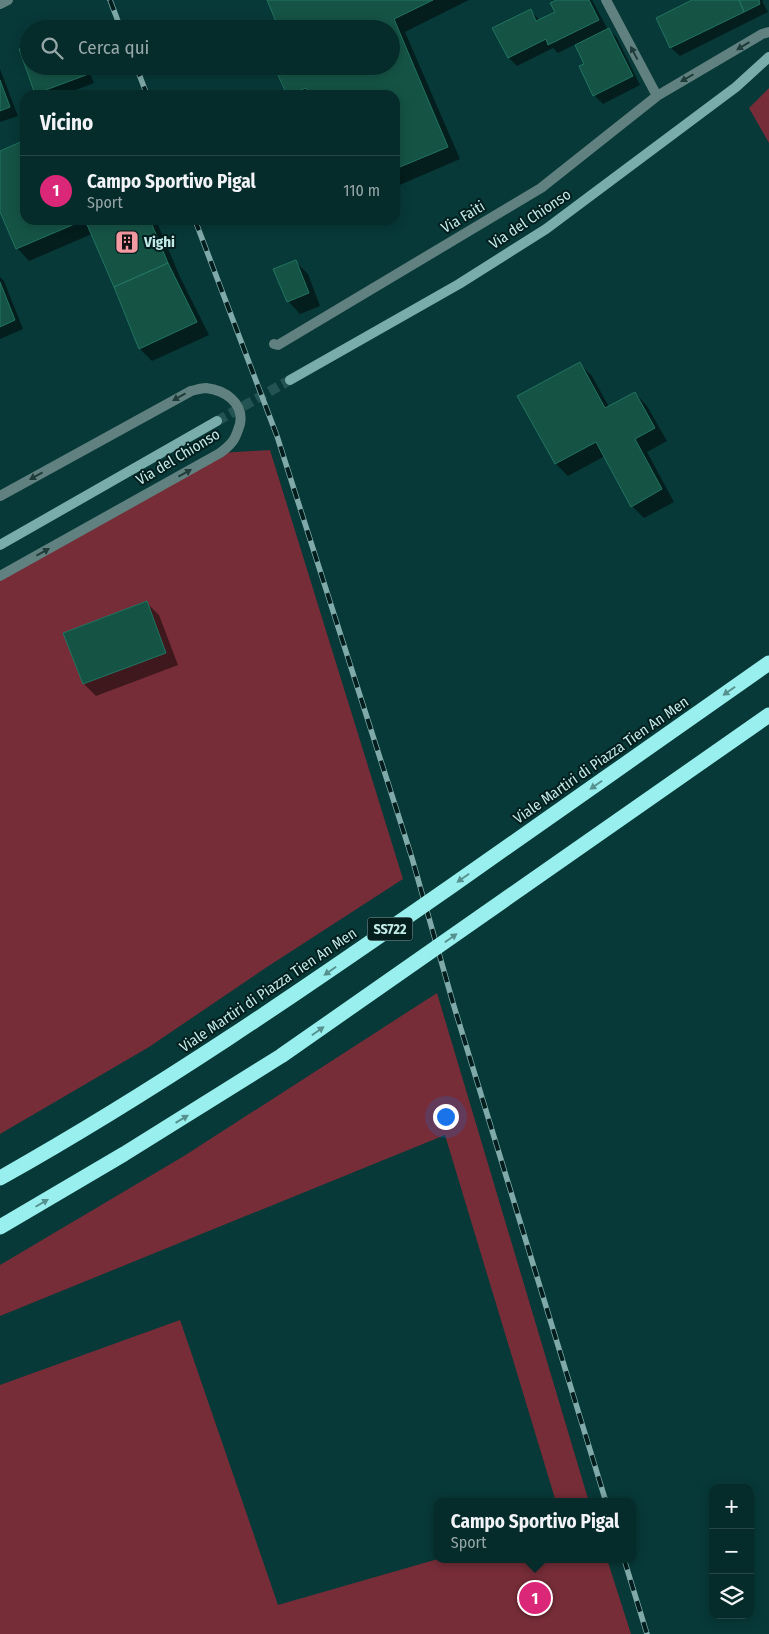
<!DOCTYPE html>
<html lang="it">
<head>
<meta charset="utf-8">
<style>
	body { margin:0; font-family:"Fira Sans Condensed",sans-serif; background:#133736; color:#f1f3f6 }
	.controls { position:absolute; right:15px; bottom:15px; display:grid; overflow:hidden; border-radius:10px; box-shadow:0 2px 12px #0003 }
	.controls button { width:45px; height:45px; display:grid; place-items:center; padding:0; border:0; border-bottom:1px solid #264747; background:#052b2a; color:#f1f3f6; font:25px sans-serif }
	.you { position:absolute; left:445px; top:1116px; width:18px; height:18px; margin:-12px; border:4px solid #fff; border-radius:50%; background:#1a73e8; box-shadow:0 0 0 8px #1a73e833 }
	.badge { display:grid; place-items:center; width:32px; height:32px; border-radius:50%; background:#db2777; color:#fff; font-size:16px; font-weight:700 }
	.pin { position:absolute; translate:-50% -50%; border:2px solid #fff; box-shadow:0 1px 5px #0006 }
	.popup { position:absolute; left:434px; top:1498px; width:202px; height:65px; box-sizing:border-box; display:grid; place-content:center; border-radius:10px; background:#052b2a; filter:drop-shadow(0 1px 4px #0005); font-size:16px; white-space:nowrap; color:#97a7a8 }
	.popup b { font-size:19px; color:#f1f3f6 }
	.popup::after { content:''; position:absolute; left:50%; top:100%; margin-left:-10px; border:10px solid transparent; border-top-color:#052b2a }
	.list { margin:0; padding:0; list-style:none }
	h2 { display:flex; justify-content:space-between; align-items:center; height:65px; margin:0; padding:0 20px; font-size:21px }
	h2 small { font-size:16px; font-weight:400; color:#97a7a8 }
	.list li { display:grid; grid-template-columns:32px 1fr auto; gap:15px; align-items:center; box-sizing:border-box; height:70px; padding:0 20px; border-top:1px solid #264747 }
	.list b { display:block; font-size:19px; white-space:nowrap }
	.list p { margin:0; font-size:16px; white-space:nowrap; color:#97a7a8 }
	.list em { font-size:16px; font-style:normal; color:#97a7a8 }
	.icon { flex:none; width:28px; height:28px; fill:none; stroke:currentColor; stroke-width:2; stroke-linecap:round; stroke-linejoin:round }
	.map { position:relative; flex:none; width:769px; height:1634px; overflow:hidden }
	.search { position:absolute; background:#052b2a; box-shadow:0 2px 12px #0003; left:20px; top:20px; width:380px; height:55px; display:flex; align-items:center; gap:12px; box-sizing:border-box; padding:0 18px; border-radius:28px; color:#97a7a8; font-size:19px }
	.panel { position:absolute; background:#052b2a; box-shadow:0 2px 12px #0003; left:20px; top:90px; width:380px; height:135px; border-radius:15px }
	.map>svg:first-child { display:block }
</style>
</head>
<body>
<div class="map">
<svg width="769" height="1634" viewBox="0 0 769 1634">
	<rect width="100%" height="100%" fill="#073938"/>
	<path fill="#762d38" d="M769 88V143L749 108Z
		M270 450 403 879 267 967 149 1047 0 1134V576L220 453Z
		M437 993 589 1502H556L445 1135 0 1316V1265L184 1156Z
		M180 1320 278 1605 438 1559H607L631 1634H0V1385Z"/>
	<path fill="#0007" d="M268 0H469L405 32 460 159 395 187V95H288L276 66H391V29Z
		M560 0H592L608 30 609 29 617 38 640 85 603 104 594 95 586 64 576 44 558 53 553 48 517 66 509 58 530 10 540 21 556 13Z
		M695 0H764L762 1 768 12 680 56 671 48 657 19Z
		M29 66H87L94 83 63 95H38Z
		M0 69 18 116 0 122Z
		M25 142V220H156L180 277 209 335 152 361 140 349 92 234 29 261 17 248 0 209V152Z
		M296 262 308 274 320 306 300 314 288 301Z
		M0 277 4 281 23 329 0 339Z
		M580 364 592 376 609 407 635 393 647 406 667 441 647 452 674 502 644 518 632 506 605 456 568 476 556 464 519 396Z
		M147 603 159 615 178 665 96 696 84 684Z"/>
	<path fill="#155445" stroke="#227360" d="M267 0H433L394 19 448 147 395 169V95H309L306 88 287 95 274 66H391V29H279Z
		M557 0H589L599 20 548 45 546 39 508 58 492 28 531 9 536 21 555 12 550 3Z
		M692 0H739L744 12 670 48 656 18Z
		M739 0H759L760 4 744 12Z
		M609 28 633 76 593 96 579 66 584 64 575 45Z
		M29 46V66H83L86 75 35 94 19 49Z
		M0 80 10 107 0 111Z
		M25 140V220H84L16 249 0 212V151Z
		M85 220H150L168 263 114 287Z
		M296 260 309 293 287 302 273 269Z
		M168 263 197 322 139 349 114 287Z
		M0 282 15 320 0 327Z
		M580 362 605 408 635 392 655 428 635 439 662 489 631 507 596 442 555 464 517 396Z
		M147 601 166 653 83 684 63 633Z"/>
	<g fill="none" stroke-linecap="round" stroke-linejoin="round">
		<path stroke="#235453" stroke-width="10" stroke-dasharray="10 5" stroke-linecap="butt" d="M217 421 290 380"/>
		<path stroke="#60817f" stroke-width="10" d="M606 0 657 96
			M0 4 8 0
			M274 344 278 345 541 188 657 96 762 34 769 32
			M0 496 191 391C196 390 201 388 206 388 225 390 244 403 240 424 238 430 236 438 232 442 229 446 224 450 220 453L0 576"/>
		<path stroke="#78adac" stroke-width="10" d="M290 380 459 284 546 229 736 87 769 57
			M0 545 217 421"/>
		<g stroke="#7faaa9" stroke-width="5.5">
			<path id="rail" d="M110 0 121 29
				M136 66 147 95
				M195 220 277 436 412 858 453 1003 606 1502
				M624 1559 647 1634"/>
		</g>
		<use href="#rail" stroke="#031e1d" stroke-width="4" stroke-dasharray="11" stroke-linecap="butt"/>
		<path stroke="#99efed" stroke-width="15" d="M0 1178C157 1090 305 988 453 885 558 811 664 737 769 663
			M0 1227 124 1154 281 1056 769 715"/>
	</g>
	<defs><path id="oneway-solid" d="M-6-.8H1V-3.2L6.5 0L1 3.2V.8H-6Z" transform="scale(1.25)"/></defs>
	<g fill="#1f3c3a">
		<use href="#oneway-solid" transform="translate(743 46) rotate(149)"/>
		<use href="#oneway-solid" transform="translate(634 53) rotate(-118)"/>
		<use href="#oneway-solid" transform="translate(687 78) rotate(150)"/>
		<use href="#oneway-solid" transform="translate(179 397) rotate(151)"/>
		<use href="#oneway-solid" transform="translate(185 473) rotate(-29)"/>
		<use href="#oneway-solid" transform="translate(36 476) rotate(151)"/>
		<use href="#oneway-solid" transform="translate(43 552) rotate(-29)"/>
	</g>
	<g fill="#56918f">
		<use href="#oneway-solid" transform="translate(729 691) rotate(145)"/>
		<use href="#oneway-solid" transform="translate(596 785) rotate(145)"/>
		<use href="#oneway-solid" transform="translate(463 878) rotate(145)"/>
		<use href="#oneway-solid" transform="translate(451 938) rotate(-35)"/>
		<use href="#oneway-solid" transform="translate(330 971) rotate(145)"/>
		<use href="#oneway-solid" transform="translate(318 1031) rotate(-35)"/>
		<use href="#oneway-solid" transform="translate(182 1119) rotate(-31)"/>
		<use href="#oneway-solid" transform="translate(42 1203) rotate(-30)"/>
	</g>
	<defs>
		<g id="building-square" transform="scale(1.25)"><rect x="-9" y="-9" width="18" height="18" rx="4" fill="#f49aa3" stroke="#031e1d"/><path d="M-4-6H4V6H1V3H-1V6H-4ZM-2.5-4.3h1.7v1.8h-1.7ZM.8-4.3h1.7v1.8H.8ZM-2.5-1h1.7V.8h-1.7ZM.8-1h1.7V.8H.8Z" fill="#111"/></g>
	</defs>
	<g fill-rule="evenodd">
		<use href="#building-square" x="127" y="242"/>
	</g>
	<g text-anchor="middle" stroke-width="4" stroke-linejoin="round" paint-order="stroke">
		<rect fill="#031e1d" stroke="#89adac" stroke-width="1" x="367.5" y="917.5" width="45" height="23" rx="4"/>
		<g font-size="14" font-weight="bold" fill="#c2eae9">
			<text x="390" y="934">SS722</text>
		</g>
		<g font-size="15" fill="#c2eae9" stroke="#031e1d">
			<text transform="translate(463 217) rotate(-31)" y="5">Via Faiti</text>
			<text transform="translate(530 219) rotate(-34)" y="5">Via del Chionso</text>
			<text transform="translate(178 457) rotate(-31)" y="5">Via del Chionso</text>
			<text transform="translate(601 760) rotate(-35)" y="5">Viale Martiri di Piazza Tien An Men</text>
			<text transform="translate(268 990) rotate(-34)" y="5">Viale Martiri di Piazza Tien An Men</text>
		</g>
		<g font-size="15" font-weight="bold" fill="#c2eae9" stroke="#031e1d" text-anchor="start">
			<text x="144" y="247">Vighi</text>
		</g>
	</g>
</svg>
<div class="controls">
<button>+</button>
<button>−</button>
<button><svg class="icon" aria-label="layers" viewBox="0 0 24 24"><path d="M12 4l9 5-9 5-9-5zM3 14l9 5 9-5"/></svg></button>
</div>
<div class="you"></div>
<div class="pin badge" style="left:535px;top:1598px">1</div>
<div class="popup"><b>Campo Sportivo Pigal</b>Sport</div>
<div class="search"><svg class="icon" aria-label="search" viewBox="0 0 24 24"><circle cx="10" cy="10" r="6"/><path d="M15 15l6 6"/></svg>Cerca qui</div>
<section class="panel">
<h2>Vicino<small></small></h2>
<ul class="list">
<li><span class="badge">1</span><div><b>Campo Sportivo Pigal</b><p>Sport</p></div><em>110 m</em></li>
</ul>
</section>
</div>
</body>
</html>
